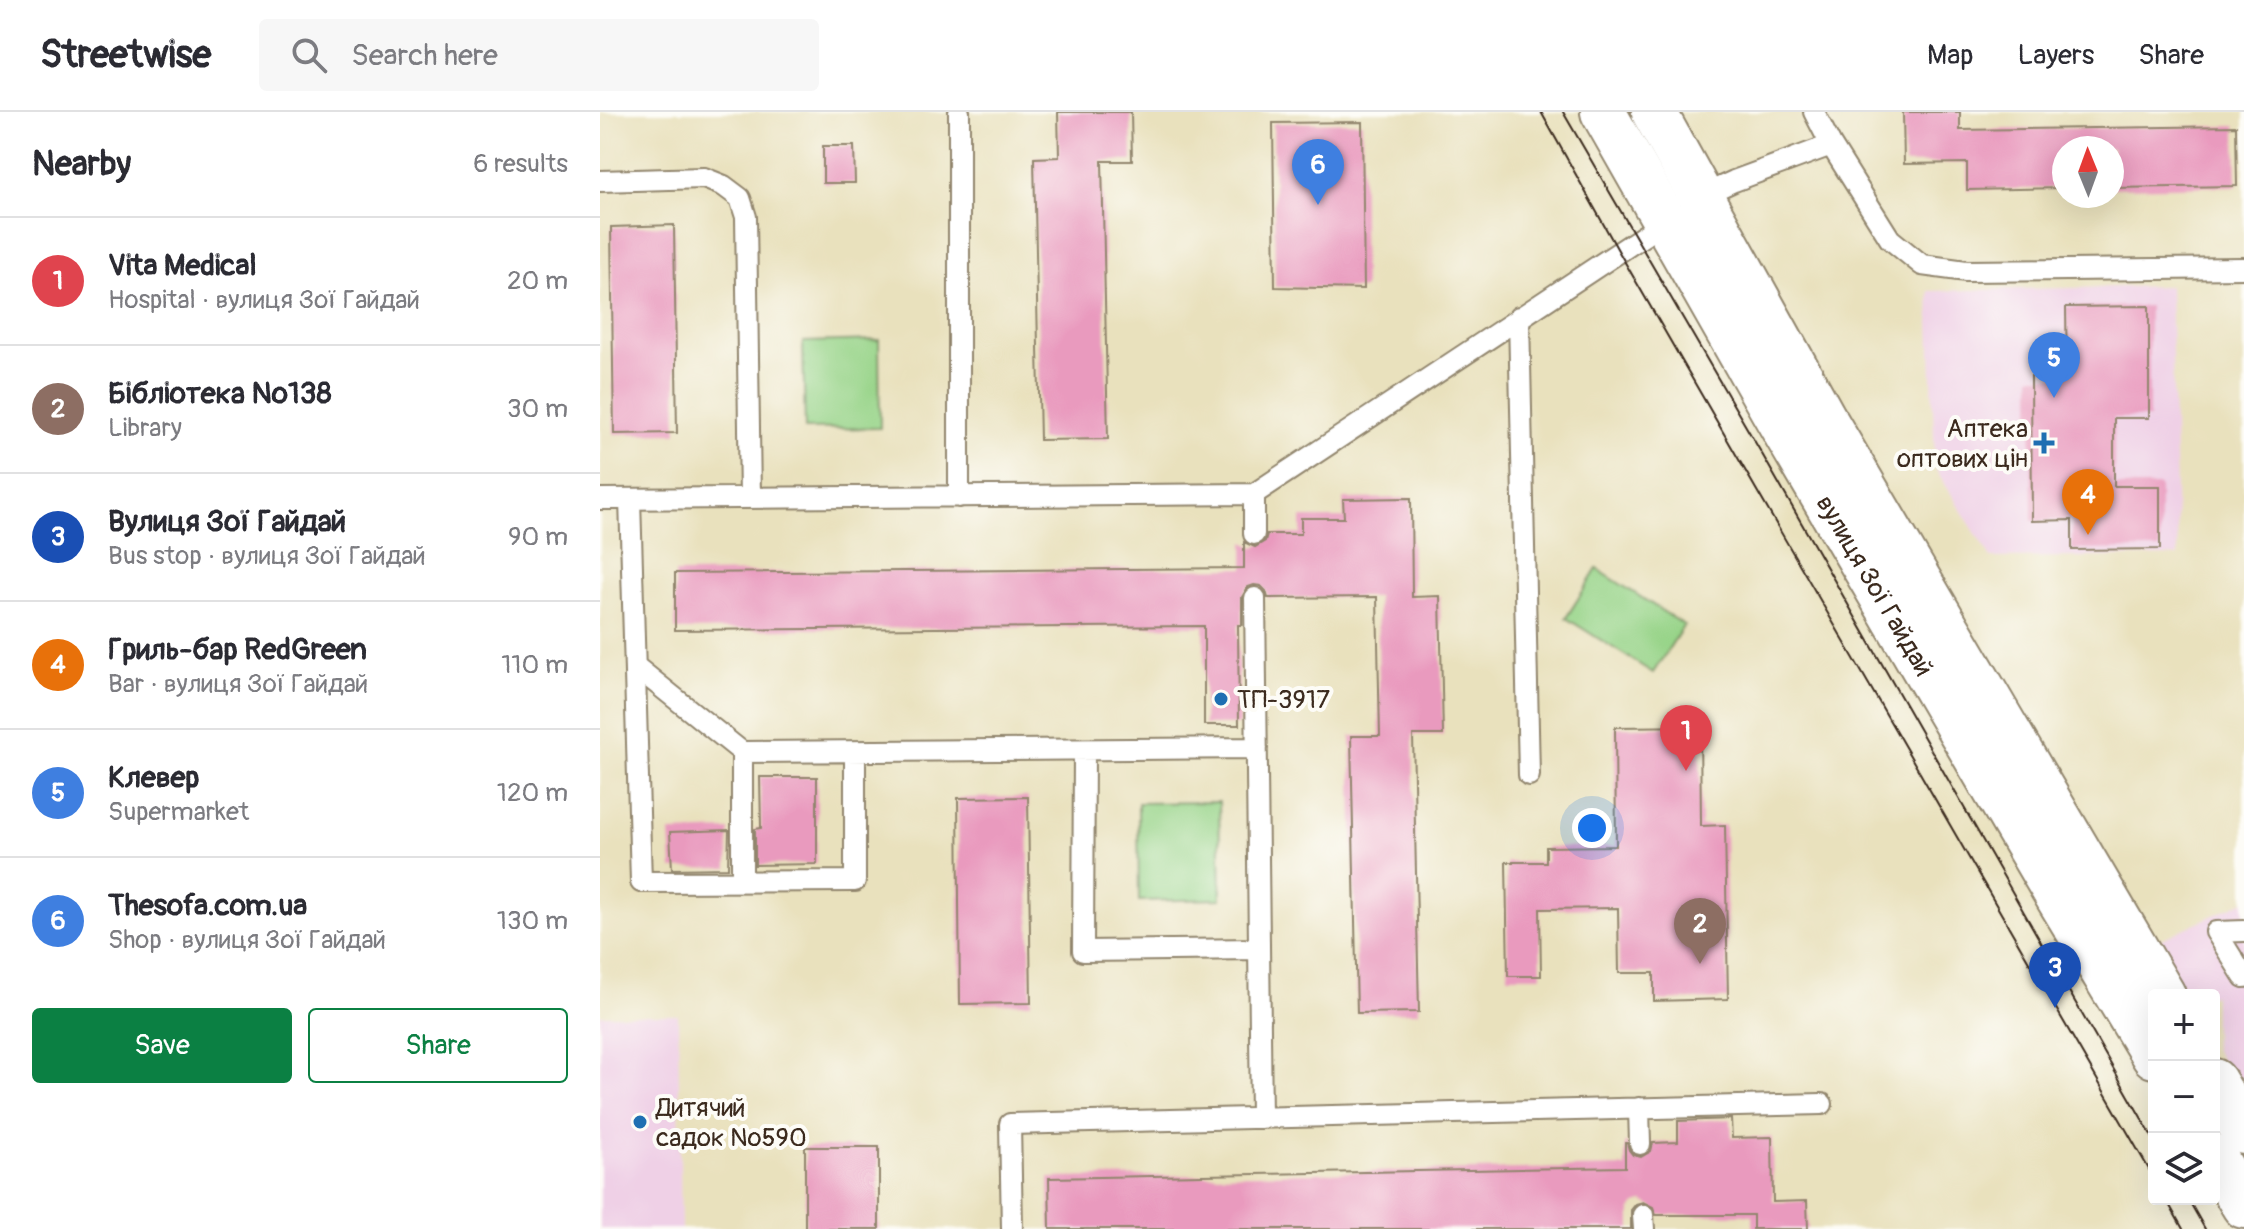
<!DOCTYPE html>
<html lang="en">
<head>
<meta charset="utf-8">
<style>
	body { margin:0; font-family:Pangolin,sans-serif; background:#f7f7f7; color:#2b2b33 }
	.controls { position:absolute; right:24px; bottom:24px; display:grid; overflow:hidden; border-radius:8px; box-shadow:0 8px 32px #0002 }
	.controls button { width:72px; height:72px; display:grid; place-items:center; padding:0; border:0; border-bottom:2px solid #e1e1e2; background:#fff; color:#2b2b33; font:40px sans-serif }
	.compass { position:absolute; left:1452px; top:24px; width:72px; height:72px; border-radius:50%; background:#fff; box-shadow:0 8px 32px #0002; rotate:359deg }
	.you { position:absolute; left:992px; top:716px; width:28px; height:28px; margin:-20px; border:6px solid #fff; border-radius:50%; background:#1a73e8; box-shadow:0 0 0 12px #1a73e833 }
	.badge { display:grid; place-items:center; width:52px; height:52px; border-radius:50%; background:#0b8043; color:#fff; font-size:26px; font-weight:700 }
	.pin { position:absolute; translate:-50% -66px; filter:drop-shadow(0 2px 4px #0008) }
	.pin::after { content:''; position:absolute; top:42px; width:28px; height:24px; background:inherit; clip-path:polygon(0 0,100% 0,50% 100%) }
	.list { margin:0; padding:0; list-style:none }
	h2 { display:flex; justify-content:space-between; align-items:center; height:104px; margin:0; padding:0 32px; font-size:34px }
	h2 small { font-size:26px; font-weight:400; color:#7c7c81 }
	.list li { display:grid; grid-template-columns:52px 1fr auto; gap:24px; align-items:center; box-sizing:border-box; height:128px; padding:0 32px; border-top:2px solid #e1e1e2 }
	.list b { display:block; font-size:30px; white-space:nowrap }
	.list p { margin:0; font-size:26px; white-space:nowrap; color:#7c7c81 }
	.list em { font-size:26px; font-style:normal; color:#7c7c81 }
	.actions { display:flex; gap:16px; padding:24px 32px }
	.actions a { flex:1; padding:18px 0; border:2px solid #0b8043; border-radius:8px; text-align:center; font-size:28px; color:#0b8043 }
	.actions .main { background:#0b8043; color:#fff }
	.icon { flex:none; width:44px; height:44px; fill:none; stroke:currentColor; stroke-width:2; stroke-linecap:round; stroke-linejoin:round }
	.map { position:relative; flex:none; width:1644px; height:1117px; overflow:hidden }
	header { display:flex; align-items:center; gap:48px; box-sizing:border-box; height:112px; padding:0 40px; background:#fff; border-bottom:2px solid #e1e1e2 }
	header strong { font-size:38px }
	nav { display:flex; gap:44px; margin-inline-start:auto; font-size:28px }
	.search { width:560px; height:72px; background:#f7f7f7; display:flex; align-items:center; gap:20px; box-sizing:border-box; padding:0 28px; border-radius:8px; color:#7c7c81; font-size:30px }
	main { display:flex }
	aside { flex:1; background:#fff }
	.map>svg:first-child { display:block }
</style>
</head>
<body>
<header>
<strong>Streetwise</strong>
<div class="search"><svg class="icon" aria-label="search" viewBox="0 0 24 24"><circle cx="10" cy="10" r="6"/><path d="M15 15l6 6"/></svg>Search here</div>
<nav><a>Map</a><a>Layers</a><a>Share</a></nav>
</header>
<main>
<aside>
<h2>Nearby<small>6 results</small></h2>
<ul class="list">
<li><span class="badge" style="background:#e0444e">1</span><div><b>Vita Medical</b><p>Hospital · вулиця Зої Гайдай</p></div><em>20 m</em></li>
<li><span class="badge" style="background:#8d6e63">2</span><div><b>Бібліотека №138</b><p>Library</p></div><em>30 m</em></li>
<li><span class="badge" style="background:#1a4fb4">3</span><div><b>Вулиця Зої Гайдай</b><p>Bus stop · вулиця Зої Гайдай</p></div><em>90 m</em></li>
<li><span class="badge" style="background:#e8710a">4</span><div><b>Гриль-бар RedGreen</b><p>Bar · вулиця Зої Гайдай</p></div><em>110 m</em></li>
<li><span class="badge" style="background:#3f7fe0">5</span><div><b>Клевер</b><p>Supermarket</p></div><em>120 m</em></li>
<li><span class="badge" style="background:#3f7fe0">6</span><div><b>Thesofa.com.ua</b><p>Shop · вулиця Зої Гайдай</p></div><em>130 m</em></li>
</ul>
<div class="actions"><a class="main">Save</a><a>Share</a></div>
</aside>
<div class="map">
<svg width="1644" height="1117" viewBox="0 0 1644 1117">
	<rect width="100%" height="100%" fill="#fdfcf7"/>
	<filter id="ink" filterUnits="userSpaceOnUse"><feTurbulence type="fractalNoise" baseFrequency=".0125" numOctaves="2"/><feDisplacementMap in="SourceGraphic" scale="16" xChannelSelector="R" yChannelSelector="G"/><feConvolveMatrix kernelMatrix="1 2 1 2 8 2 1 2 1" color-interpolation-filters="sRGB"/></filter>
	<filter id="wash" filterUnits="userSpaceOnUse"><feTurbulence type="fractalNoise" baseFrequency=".006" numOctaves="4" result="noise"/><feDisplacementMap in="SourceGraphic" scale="32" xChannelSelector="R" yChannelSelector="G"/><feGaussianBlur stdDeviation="1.8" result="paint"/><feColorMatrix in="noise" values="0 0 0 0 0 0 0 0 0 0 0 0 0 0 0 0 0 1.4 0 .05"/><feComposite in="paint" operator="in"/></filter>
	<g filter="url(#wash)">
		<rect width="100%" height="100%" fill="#e9e1bd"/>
		<path fill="#efd0e6" d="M1570 174 1578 444 1391 446 1335 356 1329 179Z
			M1644 789V987L1614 937V883H1582L1551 832Z
			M0 903H78L81 1117H0Z"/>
		<path fill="#98d489" stroke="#6a7f54" stroke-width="2" d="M279 228 280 316 205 317 203 230Z
			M997 457 1084 513 1053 561 966 506Z
			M619 690 621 787 539 789 538 691Z"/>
		<g id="blocks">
			<path fill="#e99abe" d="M458 0H531L532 49H502L508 327 440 328 434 46 459 45Z
				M1303 0H1360V18L1636 14 1637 74 1512 76V36H1464V76L1367 78V51L1304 52Z
				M762 10 764 177 675 175 673 11Z
				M223 34H254L255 71H223Z
				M74 113 77 321 14 322 11 115Z
				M1549 194V306H1514V374H1560V437L1472 438V408L1432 409 1431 264H1467L1466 195Z
				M811 386 812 485 840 484 843 623H813L819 900 757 901 751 624H780L777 485 668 486 666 479 661 474 654 473 648 475 642 485V513H638L639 613H604V514L75 518V461L644 456V430L655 435 665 429 667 422H701V406H744L743 387Z
				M1100 614 1101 714 1125 713 1128 887 1054 889V861H1019L1018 796 940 797 941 864H908L906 750H946V735L1016 734 1015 615Z
				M160 665H217V752L155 753V717L161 716Z
				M428 685 431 891 360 892 358 686Z
				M129 718 128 756 72 757 70 720Z
				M1131 1007 1132 1026 1172 1025 1173 1090 1207 1089 1208 1117H1153V1103H1056L1053 1095 1043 1090 1036 1092 1031 1098V1117H450L449 1066 1025 1055V1031H1027L1029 1038 1033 1043 1041 1045 1051 1039 1053 1031 1078 1030V1009Z
				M205 1035H279V1117H205Z"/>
		</g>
	</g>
	<g filter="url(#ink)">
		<use href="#blocks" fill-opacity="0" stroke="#92866e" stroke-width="2"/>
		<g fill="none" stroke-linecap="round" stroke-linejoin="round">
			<g stroke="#92866e" stroke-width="24">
				<path id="lane" d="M1214 0 1231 33 1290 127 1322 153 1366 159 1644 156
					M0 69 104 66 124 74 140 86 146 105 150 386
					M1101 84 1134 69 1231 33
					M919 205 929 663
					M654 382V422
					M359 385V0
					M0 387 654 382 1066 109
					M30 387 41 770 255 769V640
					M655 486 661 1006
					M35 554 142 640 657 636
					M484 638 483 839 659 837
					M142 769V640
					M1644 819 1616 820 1644 865
					M1039 996 1040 1032
					M1043 1103 1044 1117
					M412 1117 410 1012 1222 992"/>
			</g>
			<g stroke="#92866e" stroke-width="48">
				<g id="secondary">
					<path id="s1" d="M1003 0 1188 325 1459 787 1554 944"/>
					<path d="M1054 0 1223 305 1563 883"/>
					<path d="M1614 969 1644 1020"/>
					<path d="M1614 1044 1644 1094"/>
				</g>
			</g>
			<use href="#lane" stroke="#fff" stroke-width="20"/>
			<use href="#secondary" stroke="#fff" stroke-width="44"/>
			<path stroke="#3b2a1e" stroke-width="2" d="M941 0 1019 140 1554 1066
				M963 0 1162 342 1554 1028
				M1566 1087 1583 1117
				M1588 1087 1605 1117"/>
		</g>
	</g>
	<g fill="#1f6fb2" stroke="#fdfcf7" stroke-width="3">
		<path d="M1440 319h8v8h8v8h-8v8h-8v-8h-8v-8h8z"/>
		<circle cx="621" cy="587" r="8"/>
		<circle cx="40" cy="1010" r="8"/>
	</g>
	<g text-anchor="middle" stroke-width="8" stroke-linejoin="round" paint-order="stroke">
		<g font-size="26" fill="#3b2a1e" stroke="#fdfcf7" text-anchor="start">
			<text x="1428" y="325" text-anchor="end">Аптека<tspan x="1428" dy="30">оптових цін</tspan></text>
			<text x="637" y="596">ТП-3917</text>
			<text x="56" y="1004">Дитячий<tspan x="56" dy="30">садок №590</tspan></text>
		</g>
		<g font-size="26" fill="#3b2a1e" stroke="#fdfcf7">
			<text dy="9" stroke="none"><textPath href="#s1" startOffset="546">вулиця Зої Гайдай</textPath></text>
		</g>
	</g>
</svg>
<div class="controls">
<button>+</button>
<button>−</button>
<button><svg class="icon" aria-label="layers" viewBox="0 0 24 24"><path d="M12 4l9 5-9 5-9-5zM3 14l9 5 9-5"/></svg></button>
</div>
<svg class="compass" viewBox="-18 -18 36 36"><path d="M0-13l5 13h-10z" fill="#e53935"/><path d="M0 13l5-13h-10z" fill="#7c7c81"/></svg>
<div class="you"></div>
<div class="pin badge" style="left:1086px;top:659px;background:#e0444e">1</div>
<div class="pin badge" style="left:1100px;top:852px;background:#8d6e63">2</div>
<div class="pin badge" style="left:1455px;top:896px;background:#1a4fb4">3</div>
<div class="pin badge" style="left:1488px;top:423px;background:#e8710a">4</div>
<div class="pin badge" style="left:1454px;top:286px;background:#3f7fe0">5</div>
<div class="pin badge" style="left:718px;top:93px;background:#3f7fe0">6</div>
</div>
</main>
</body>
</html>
